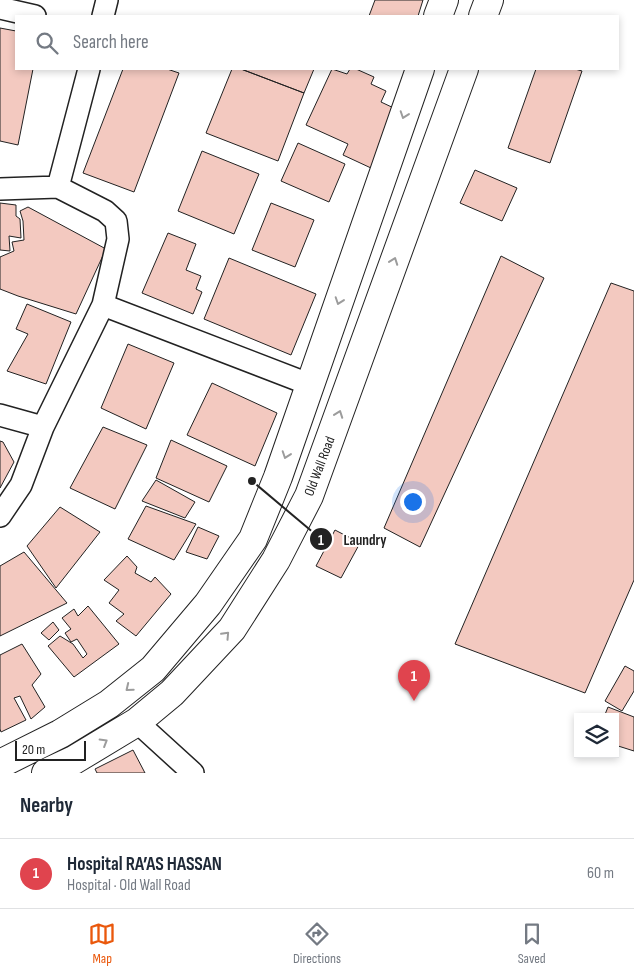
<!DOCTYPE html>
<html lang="en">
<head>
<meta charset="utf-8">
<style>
	body { margin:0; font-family:"Sofia Sans Condensed",sans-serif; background:#f2f2f3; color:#1f2937 }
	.controls { position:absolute; right:15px; bottom:15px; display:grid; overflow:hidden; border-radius:0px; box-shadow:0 2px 8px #0003 }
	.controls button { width:45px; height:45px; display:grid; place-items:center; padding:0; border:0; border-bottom:1px solid #e0e1e3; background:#fff; color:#1f2937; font:25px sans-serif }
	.scale { position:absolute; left:15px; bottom:12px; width:71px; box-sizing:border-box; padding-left:5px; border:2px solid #222; border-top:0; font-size:14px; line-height:18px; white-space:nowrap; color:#222; -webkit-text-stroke:4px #fff; paint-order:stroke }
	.you { position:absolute; left:412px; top:501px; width:18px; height:18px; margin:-12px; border:4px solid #fff; border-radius:50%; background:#1a73e8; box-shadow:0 0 0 8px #1a73e833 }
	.badge { display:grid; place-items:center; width:32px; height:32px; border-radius:50%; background:#ea580c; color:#fff; font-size:16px; font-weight:700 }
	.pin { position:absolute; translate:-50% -41px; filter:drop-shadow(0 1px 2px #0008) }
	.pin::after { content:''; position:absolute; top:26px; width:18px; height:15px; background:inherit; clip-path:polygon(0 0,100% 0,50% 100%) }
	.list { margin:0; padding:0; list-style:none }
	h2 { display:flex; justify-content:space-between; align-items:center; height:65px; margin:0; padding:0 20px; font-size:21px }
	h2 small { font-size:16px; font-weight:400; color:#747a83 }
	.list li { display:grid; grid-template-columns:32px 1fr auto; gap:15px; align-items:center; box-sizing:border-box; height:70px; padding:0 20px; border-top:1px solid #e0e1e3 }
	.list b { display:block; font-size:19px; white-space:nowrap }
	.list p { margin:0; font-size:16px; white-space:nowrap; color:#747a83 }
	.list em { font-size:16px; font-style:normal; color:#747a83 }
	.icon { flex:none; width:28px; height:28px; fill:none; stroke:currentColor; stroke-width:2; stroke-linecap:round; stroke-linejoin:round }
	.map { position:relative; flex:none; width:634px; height:773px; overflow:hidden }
	.search { position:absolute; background:#fff; box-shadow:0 2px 8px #0003; left:15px; right:15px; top:15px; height:55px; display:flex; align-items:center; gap:12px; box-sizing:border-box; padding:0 18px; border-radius:0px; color:#747a83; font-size:19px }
	.sheet { height:135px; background:#fff }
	nav { display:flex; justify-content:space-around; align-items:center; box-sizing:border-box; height:70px; border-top:1px solid #e0e1e3; background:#fff; font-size:14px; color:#747a83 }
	nav a { display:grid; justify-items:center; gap:2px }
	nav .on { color:#ea580c }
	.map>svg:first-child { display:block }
</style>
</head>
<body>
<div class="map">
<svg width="634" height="773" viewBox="0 0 634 773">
	<rect width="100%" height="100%" fill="#fff"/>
	<path fill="#f3c9c0" stroke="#222" d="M375 0H423L418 16H369Z
		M0 28 16 31V69H33L18 145 0 141Z
		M123 69H167L179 73 134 192 83 173Z
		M232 69H241L304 93 278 161 206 133Z
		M241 69H314L304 93Z
		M332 69 347 74 350 69H356L374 77 371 84 386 91 381 102 398 110 371 168 343 155 348 144 306 125Z
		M536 69H575L582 71 550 163 508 148Z
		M298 143 345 164 329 202 281 181Z
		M202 151 259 174 234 234 178 211Z
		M475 170 517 188 502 221 460 203Z
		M0 203 16 205V216L20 219 21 238 9 236 10 251 0 250Z
		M271 203 314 220 295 267 252 250Z
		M28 207 106 249 76 314 18 296 0 289V257L14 251 12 242 24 240 23 221 20 211Z
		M168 233 196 244 186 270 201 276 196 289 202 292 193 314 142 293Z
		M501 256 544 278 420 547 384 528Z
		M229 258 316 294 291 355 204 319Z
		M611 283 634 291V580L585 693 455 644Z
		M27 304 71 322 46 384 7 371 28 334 16 329Z
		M128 344 174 363 146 429 101 408Z
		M212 383 277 413 255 466 187 435Z
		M103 427 147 445 115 509 70 488Z
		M171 440 227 466 209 502 156 478Z
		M0 441 3 442 14 462 0 488Z
		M156 480 195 502 185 518 142 501Z
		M146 506 196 524 174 560 128 539Z
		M60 507 100 532 56 588 27 546Z
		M198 527 219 536 207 559 186 552Z
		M335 530 360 543 341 578 316 566Z
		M24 552 67 603 0 636V566Z
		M127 556 137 567 135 573 151 582 155 577 171 594 136 636 116 621 124 614 109 603 119 590 104 580Z
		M88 606 119 644 74 677 48 646 60 636 73 644 83 658 87 654 77 639 71 642 65 633 71 629 62 618 74 609 78 616Z
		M53 622 59 630 49 640 41 633Z
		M22 644 41 674 32 685 45 707 31 719 20 696 14 698 26 720 1 732 0 729V655Z
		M625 666 634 671V691L622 711 605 701Z
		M608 707 634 717V751L615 745V717H604Z
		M133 750 145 773H97L95 769Z"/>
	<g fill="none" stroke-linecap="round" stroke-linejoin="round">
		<g stroke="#222" stroke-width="24">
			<path id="street" d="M0 8 35 16
				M103 16 107 0
				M58 187 89 69
				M0 189 58 187 105 211 116 221 118 239 103 305 43 427 21 485 0 516
				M103 305 311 385
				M0 415 43 427
				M137 722 193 773"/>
		</g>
		<g stroke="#222" stroke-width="30">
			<path id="primary" d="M438 16 444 0
				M483 16 489 0
				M0 764 60 734 109 704 153 669 208 604 253 539 278 477 420 69
				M46 773 74 760 137 722 172 693 232 629 276 560 309 496 464 69"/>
		</g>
		<use href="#street" stroke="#fff" stroke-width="21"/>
		<use href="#primary" stroke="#fff" stroke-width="28"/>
	</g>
	<defs><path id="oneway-chevron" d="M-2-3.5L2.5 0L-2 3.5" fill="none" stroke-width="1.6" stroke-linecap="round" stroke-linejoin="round" transform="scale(1.25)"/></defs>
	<g stroke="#9c9c9c">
		<use href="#oneway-chevron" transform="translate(404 115) rotate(109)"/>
		<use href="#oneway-chevron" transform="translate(394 261) rotate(-70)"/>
		<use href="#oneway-chevron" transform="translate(339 301) rotate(109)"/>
		<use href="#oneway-chevron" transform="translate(339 414) rotate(-70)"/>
		<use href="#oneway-chevron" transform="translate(286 455) rotate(109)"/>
		<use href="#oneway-chevron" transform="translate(226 635) rotate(-47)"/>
		<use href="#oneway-chevron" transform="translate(129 688) rotate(141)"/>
		<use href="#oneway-chevron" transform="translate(104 742) rotate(-31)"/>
	</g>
	<g text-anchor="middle" stroke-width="4" stroke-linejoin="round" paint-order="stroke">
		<g font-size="14" fill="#222" stroke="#fff">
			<text transform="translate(319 466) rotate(-69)" y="5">Old Wall Road</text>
		</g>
	</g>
	<path fill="none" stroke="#222" stroke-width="2" d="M252 481L321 539"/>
	<g fill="#222" stroke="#fff" stroke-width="2">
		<circle cx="252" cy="481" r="5"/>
		<circle cx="321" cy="539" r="12"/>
	</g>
	<g font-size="15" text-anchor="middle" font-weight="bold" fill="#fff">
		<text x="321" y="545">1</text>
	</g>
	<g font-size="15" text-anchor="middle" font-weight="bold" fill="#222" stroke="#fff" stroke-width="4" stroke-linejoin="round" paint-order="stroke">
		<text x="365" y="545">Laundry</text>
	</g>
</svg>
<div class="controls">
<button><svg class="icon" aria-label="layers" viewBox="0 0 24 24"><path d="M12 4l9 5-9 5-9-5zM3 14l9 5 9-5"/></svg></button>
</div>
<div class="scale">20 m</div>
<div class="you"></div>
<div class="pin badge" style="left:414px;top:701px;background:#e0444e">1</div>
<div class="search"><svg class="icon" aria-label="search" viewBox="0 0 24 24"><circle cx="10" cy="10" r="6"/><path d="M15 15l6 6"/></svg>Search here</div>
</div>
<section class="sheet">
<h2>Nearby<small></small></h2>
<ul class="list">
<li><span class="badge" style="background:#e0444e">1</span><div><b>Hospital RA’AS HASSAN</b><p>Hospital · Old Wall Road</p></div><em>60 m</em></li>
</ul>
</section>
<nav>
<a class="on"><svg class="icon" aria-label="map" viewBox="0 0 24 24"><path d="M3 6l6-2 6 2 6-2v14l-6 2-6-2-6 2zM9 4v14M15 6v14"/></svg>Map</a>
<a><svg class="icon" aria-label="directions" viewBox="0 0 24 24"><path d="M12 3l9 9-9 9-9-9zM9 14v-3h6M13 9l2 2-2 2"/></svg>Directions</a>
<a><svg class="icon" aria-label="saved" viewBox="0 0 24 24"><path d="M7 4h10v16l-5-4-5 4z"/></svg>Saved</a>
</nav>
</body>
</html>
